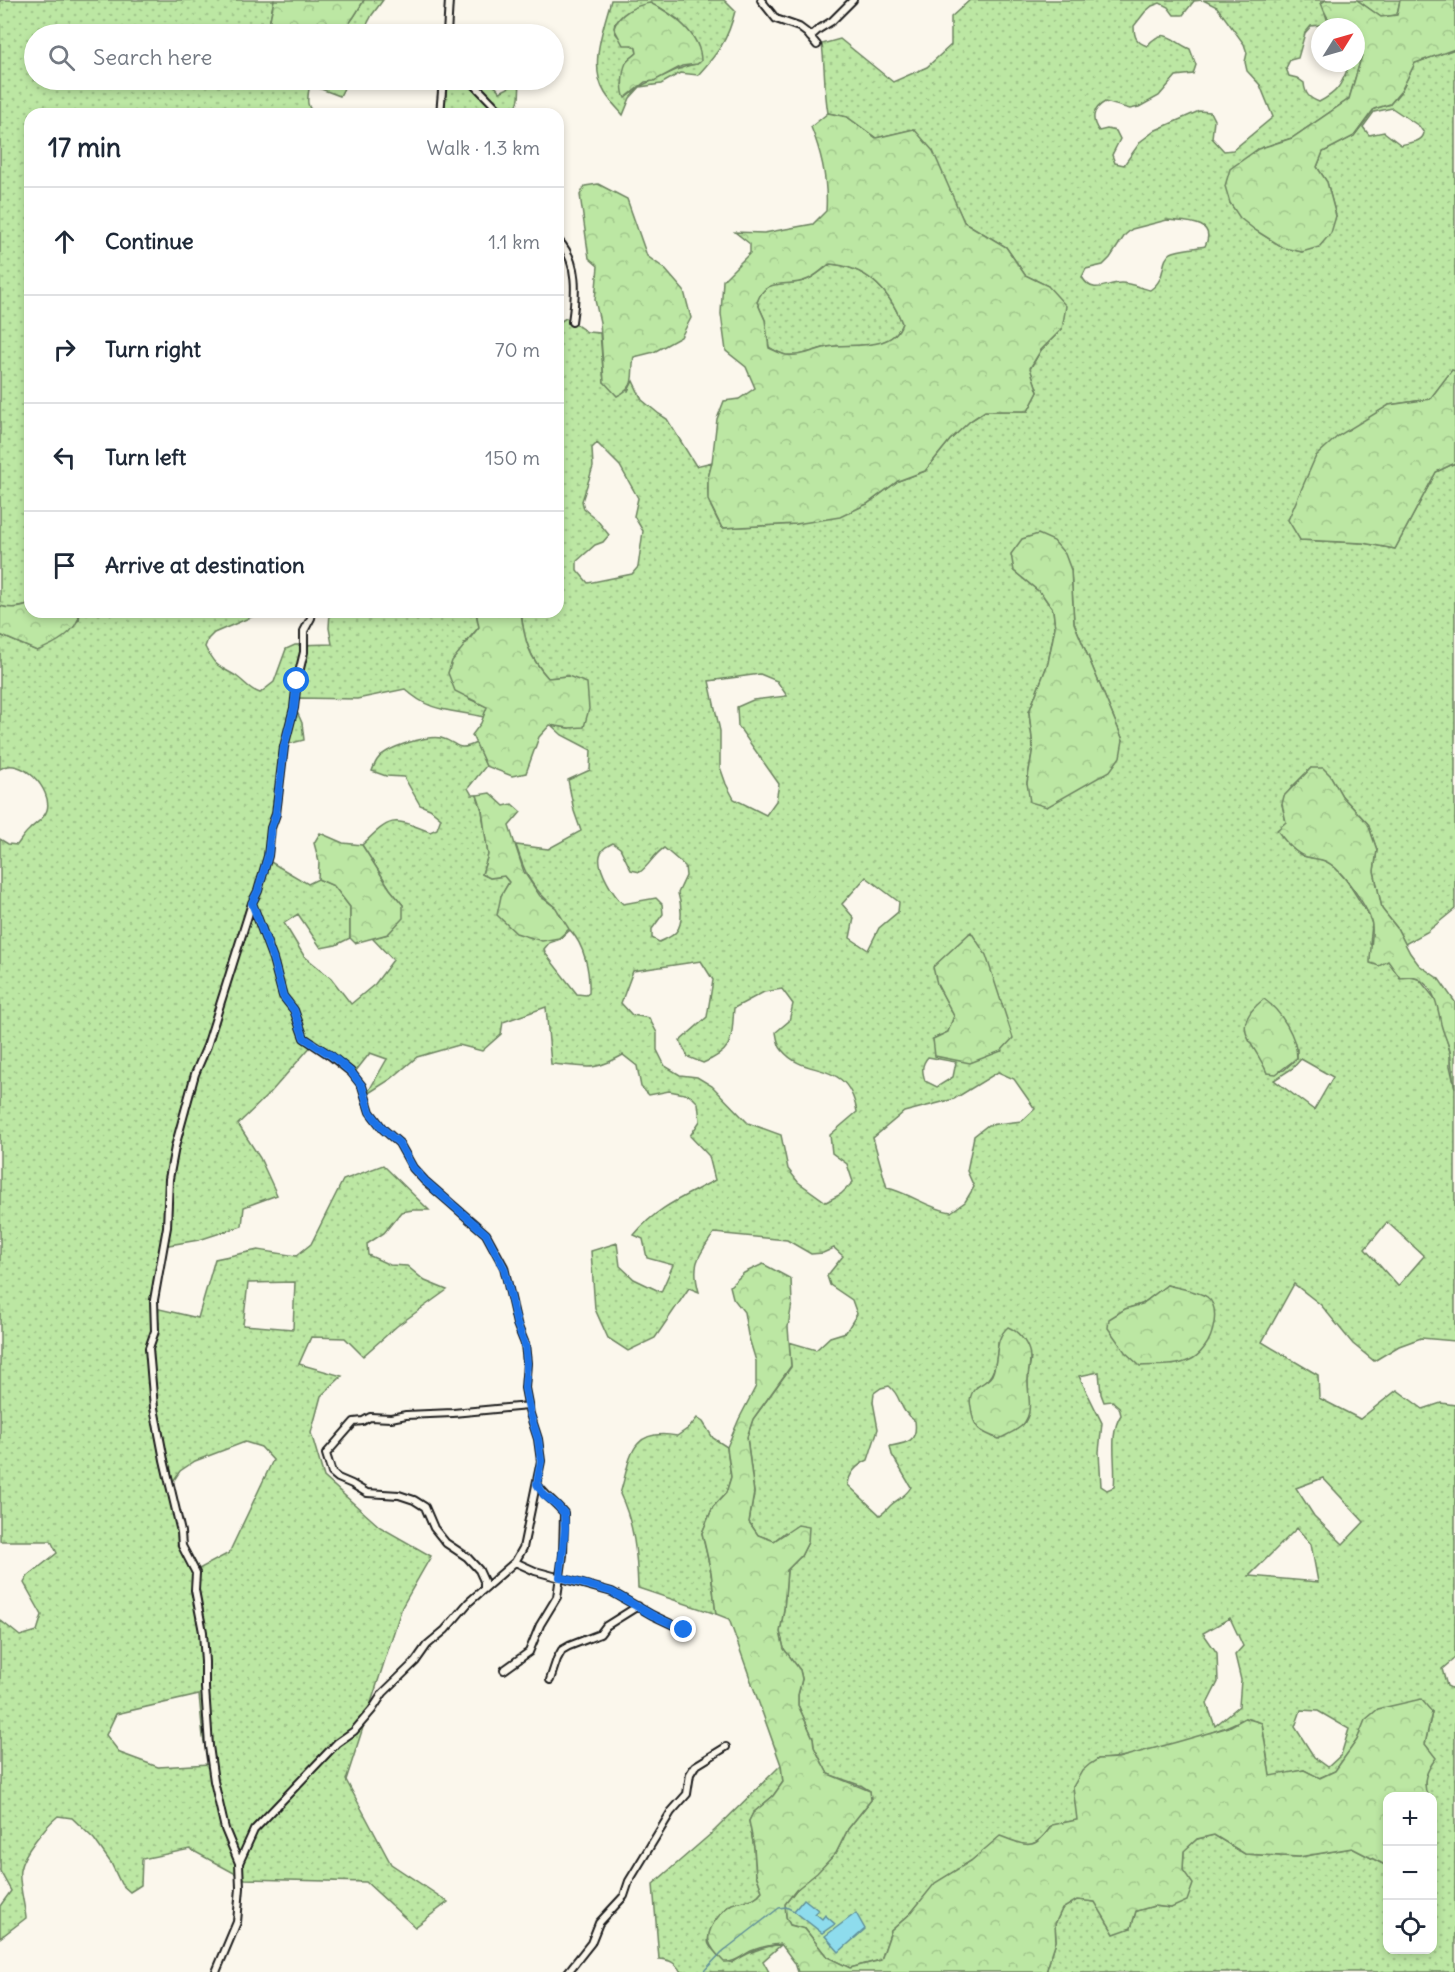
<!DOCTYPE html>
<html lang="en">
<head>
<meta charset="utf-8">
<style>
	body { margin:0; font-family:Delius,sans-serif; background:#f6f6f7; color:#1f2937 }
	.controls { position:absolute; right:18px; bottom:18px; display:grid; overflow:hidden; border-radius:12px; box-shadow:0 3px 9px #0003 }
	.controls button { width:54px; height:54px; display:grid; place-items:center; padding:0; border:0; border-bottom:2px solid #e0e1e3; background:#fff; color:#1f2937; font:30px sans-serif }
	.compass { position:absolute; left:1311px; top:18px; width:54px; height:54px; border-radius:50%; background:#fff; box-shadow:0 3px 9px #0003; rotate:53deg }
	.stop { position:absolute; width:18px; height:18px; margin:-14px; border:4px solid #1a73e8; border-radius:50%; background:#fff }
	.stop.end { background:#1a73e8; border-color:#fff; box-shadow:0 2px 6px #0008 }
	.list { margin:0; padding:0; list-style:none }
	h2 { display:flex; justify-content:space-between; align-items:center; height:78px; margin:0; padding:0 24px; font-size:26px }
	h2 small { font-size:20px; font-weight:400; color:#747a83 }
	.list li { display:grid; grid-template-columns:39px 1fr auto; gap:18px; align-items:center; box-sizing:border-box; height:108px; padding:0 24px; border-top:2px solid #e0e1e3 }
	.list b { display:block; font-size:22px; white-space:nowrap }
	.list em { font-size:20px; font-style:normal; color:#747a83 }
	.icon { flex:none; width:33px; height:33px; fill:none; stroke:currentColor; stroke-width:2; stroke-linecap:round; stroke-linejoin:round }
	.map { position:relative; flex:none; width:1455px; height:1972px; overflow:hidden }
	.search { position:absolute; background:#fff; box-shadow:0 3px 9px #0003; left:24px; top:24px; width:540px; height:66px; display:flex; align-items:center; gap:15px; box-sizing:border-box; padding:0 21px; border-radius:33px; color:#747a83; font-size:22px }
	.panel { position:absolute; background:#fff; box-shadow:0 3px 9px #0003; left:24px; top:108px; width:540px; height:510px; border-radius:18px }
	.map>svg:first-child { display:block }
</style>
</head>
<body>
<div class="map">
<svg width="1455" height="1972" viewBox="0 0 1455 1972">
	<defs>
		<pattern id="grass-dots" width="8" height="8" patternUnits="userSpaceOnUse" patternTransform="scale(1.5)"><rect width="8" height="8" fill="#bce7a3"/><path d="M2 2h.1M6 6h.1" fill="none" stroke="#a1c68c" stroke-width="1.8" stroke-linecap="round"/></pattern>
		<pattern id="forest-crowns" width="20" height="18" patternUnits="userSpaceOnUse" patternTransform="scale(1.5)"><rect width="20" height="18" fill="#bce7a3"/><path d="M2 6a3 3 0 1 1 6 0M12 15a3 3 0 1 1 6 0" fill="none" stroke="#a1c68c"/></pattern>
	</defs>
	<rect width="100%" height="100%" fill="#fbf7ec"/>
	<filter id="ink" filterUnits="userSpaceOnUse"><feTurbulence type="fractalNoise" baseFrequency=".0167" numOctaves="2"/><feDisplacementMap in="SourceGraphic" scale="12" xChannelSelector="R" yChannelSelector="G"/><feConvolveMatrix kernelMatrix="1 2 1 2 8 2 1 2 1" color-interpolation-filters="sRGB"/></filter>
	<g filter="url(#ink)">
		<path fill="url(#grass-dots)" stroke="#6c8260" stroke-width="1.5" fill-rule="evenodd" d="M0 0H274L267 34H34V80H348L340 96 313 86 309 89C307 100 306 108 316 114H30V604C21 608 10 609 0 606Z
			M364 0H383L372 15 362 34H310C317 32 323 34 330 34 347 34 356 13 364 0Z
			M611 0H724L735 11C728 40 718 53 698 75L680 73 661 84 640 87 630 98 623 115C617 108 610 101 605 93 588 66 604 27 611 0ZM659 7 679 20 697 64C681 66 671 73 656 79 646 84 640 84 632 93L622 85 627 62 637 53 636 48C627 41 611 38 615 23Z
			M970 0H1202L1194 1 1183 15H1174L1168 7 1160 3 1152 6 1145 12 1134 26C1134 37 1136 42 1147 46 1165 24 1172 42 1190 49L1196 65 1193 74 1176 76 1159 96 1139 107 1130 109 1105 102C1092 109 1091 120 1099 131L1107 129 1116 131 1120 139 1112 155 1115 163 1124 165 1141 141 1156 130 1199 111 1210 112 1214 120 1212 138 1224 151 1233 150 1273 117 1260 85 1247 71 1245 62 1247 53 1244 44 1217 7 1203 0H1326L1322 3 1327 19 1337 27H1323L1320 25 1311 26 1305 33 1298 58 1290 60 1286 68 1289 76 1297 78 1304 83C1305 94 1309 98 1319 102 1340 91 1341 84 1350 63H1356L1357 36 1362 55 1349 99 1292 138 1258 149 1230 203C1247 228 1273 245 1302 252L1336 216 1327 182 1317 167 1323 152 1354 136 1374 109 1390 104 1401 91 1415 63 1455 49V371H1452L1430 399 1389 405 1300 540 1363 543 1395 549 1436 472 1455 463V909L1427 932 1405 944 1397 928 1382 909 1374 871 1377 850 1368 824 1342 796 1330 775 1311 768 1291 788 1282 804 1286 822 1287 844 1303 856 1324 860 1334 866 1347 881 1368 914 1372 924 1370 944 1388 961 1412 977 1419 979 1436 1000 1450 1052V1066L1455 1088V1341L1421 1338 1399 1346 1374 1361 1353 1344 1321 1305 1294 1284 1262 1342 1318 1375 1319 1398 1360 1419 1397 1390 1423 1409 1441 1403 1455 1405V1658L1442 1669 1447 1686 1455 1690V1972H1046L1056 1941 1055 1924 1062 1909 1077 1899 1095 1902 1131 1928 1136 1911 1154 1906 1171 1908 1183 1870 1184 1850 1197 1839 1214 1835 1245 1854 1299 1857 1352 1848 1387 1866 1388 1950H1432V1796H1428L1425 1791V1744L1432 1712 1365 1721 1357 1740 1335 1771 1319 1778 1304 1770 1270 1777 1262 1723 1245 1718C1211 1736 1136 1758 1098 1759L1073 1787 1078 1820 1052 1825C1034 1852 1027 1846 1000 1837L971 1861 935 1884 911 1913 891 1931 881 1960 850 1968 827 1957 805 1929 790 1925 786 1917 785 1904 796 1890 836 1853 848 1829 871 1800 870 1791 862 1786 828 1774 814 1747 813 1738 798 1705V1695L802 1679 800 1670 784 1649 780 1632 784 1609 787 1570 801 1556 808 1542 785 1532 774 1541 758 1535 749 1522 754 1493 747 1437 753 1419 791 1367 789 1342 816 1350 830 1337 846 1332 857 1314 852 1300 830 1285 827 1276 843 1256 834 1248 823 1253 811 1254 787 1240 714 1233C698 1257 691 1263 699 1292L689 1288 655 1338 628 1351 608 1338 595 1309 591 1251 617 1243 620 1266 634 1279 661 1292 673 1265 647 1258 643 1239 634 1235C658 1206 684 1197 715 1180L709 1156 690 1136 700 1121 698 1103 690 1095 669 1091 649 1095 641 1087 637 1066 623 1055C591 1073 586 1066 551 1064L546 1007 503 1022 501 1034 482 1051 459 1045 417 1057 391 1079 367 1094 387 1059 370 1053 355 1072 313 1044 270 1093 238 1124 260 1158 277 1195 244 1207 242 1226 199 1240 163 1246 152 1290 155 1308 198 1318 215 1259 258 1250 296 1256 311 1244 343 1180 383 1165 429 1210H413L401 1212 384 1233 367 1244 368 1255 390 1265 407 1266 425 1281 447 1290 397 1326 363 1356 345 1338 311 1337 299 1364 342 1376 321 1396 311 1433 324 1477 380 1527 431 1556 402 1607 346 1780 391 1864 448 1902 415 1927 366 1882 245 1879 190 1849 142 1859 141 1885 130 1892 121 1884 111 1863 94 1839 72 1818 58 1816C45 1827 23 1853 20 1870 18 1880 25 1907 26 1918L0 1938V1906L11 1891 0 1871V1620L20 1636 37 1631 42 1615 24 1583 28 1576 57 1553 51 1541H0V839L8 844 17 845C21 840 24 834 29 830 35 823 44 820 47 810 53 790 21 755 0 769V635L37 651 79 620 80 612H263L214 633 208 639 205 647C216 668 218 665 236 676 245 682 249 690 260 693L274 682 286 649 295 645 332 644 329 628 330 612H476L479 627 464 644 469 699 488 707 484 717C451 709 432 714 405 689L357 699 297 698 294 705 302 723 304 740 288 744 277 787 269 861 308 884 318 879 334 886 350 907V938L336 945 321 948 298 914 284 923 304 956 331 978 351 1004 375 984 393 960 372 938 388 934 403 905 390 889 362 845C392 816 392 817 430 832L437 829 441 818 430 809 420 805 404 777 386 776 372 771C375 763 378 756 386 752 397 745 428 735 441 738 458 742 456 753 476 743L486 766 468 788 472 795H477L482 810 488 855 482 874 490 878 504 876 509 882 501 896 556 908C531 888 525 875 516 845L548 849 581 831 574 811 568 780 590 770 591 750 562 735 551 725 569 728 568 676 548 678C529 657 524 640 521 612H558V323L566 318 587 332 600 333 604 382 628 391 633 381 642 400 659 414 667 419 696 466 712 462C704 492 707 502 722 528L796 524 867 504 898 481 925 471 950 440 970 421 986 411H1028L1038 392 1030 369 1041 350 1062 329 1048 286 1025 275 1006 247 964 222 948 188 914 129 876 138 847 117 828 113C824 90 825 67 822 44L840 39 893 82 927 67 951 45V17ZM1392 108 1419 126 1424 133C1422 143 1409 142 1401 145L1384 132 1369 135 1363 127 1374 112ZM1167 220C1184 222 1218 220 1205 246 1197 248 1178 249 1171 253 1159 261 1168 278 1150 290 1141 288 1130 283 1121 283 1105 283 1093 296 1082 277L1086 269 1103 265 1110 258 1125 235 1132 229ZM597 443 620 466 638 498 634 516 643 531 638 567 632 574 588 583 577 570V561L595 545 603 542 609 535 597 520 584 509 582 501 593 467 592 448ZM1071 570 1074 623 1123 740 1027 783 1033 747 1029 712 1048 663 1055 627 1053 610 1042 594 1014 571ZM760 674 777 681 787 696 753 700 737 707 738 726 779 784 776 801 766 815 734 799 726 784 720 767V731L709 681ZM613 843 620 848 631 870 640 872C650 865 653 855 664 848L685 866 686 876 678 893C681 903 684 923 676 932 672 937 665 939 659 942L652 938V929L663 914 662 904 656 898 623 904C614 896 597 869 600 856 601 849 607 846 613 843ZM866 877 899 902 898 912 879 928 868 950 850 938 854 918 842 904ZM570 930C585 946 590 972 589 993L586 995 577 994 545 953 544 949 549 943 560 939ZM701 961 713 980 707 1017 680 1041 688 1057 703 1063C735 1050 731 1039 734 1008L764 992 782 989 793 1004 789 1021 776 1032C777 1038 778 1046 782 1050 806 1080 847 1056 857 1112L830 1135 832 1153 847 1164 853 1182 841 1194 826 1202 798 1182 788 1169 781 1135 748 1123 712 1086 697 1077 680 1075 665 1066 657 1050V1033L649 1018 632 1015 621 1003 633 971ZM937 984 1001 1051 933 1039 948 1032 954 1016ZM1297 1049V1058L1284 1070 1267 1073 1261 1057ZM928 1057 956 1062 953 1077 937 1087 925 1081C922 1071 921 1065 928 1057ZM1301 1059 1333 1077 1314 1110 1274 1080 1293 1068ZM998 1072 1014 1079 1035 1109 1022 1121 988 1125 974 1136 967 1171 974 1187 965 1202 951 1212C927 1208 910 1193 887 1188L873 1138 904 1112 954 1099ZM1387 1222 1424 1256 1398 1286 1365 1249ZM295 1282 293 1329 243 1325 248 1283ZM1167 1285 1207 1297 1125 1309 1142 1304ZM998 1342 1031 1358C1030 1365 1028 1371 1028 1378 1027 1395 1033 1412 1022 1426L977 1387C996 1379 997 1360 998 1342ZM1099 1372 1101 1394 1104 1402 1112 1401 1119 1407 1121 1415C1108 1434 1117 1465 1114 1487L1107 1490 1101 1486 1099 1452 1102 1423 1079 1376ZM889 1386C903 1397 897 1409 915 1421 918 1442 907 1443 890 1446L892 1455 911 1487C906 1496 899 1498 891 1505 887 1509 885 1512 880 1515L848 1485C849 1473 857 1465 868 1460L878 1429 873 1402 874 1393 881 1388ZM245 1442 261 1447 273 1460 229 1553 199 1569 181 1537 170 1486 180 1471 195 1461ZM1323 1478 1364 1522 1343 1544 1314 1516 1296 1488ZM1297 1528 1311 1544 1318 1582 1249 1576ZM1230 1618 1243 1646 1235 1655 1241 1680 1239 1706 1215 1726 1207 1704 1218 1682 1217 1653 1203 1633ZM199 1695 203 1737 209 1764 158 1767 120 1753 106 1735 116 1714ZM1301 1710 1318 1711 1349 1729 1341 1755 1328 1767 1314 1757 1295 1727Z
			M1357 0H1400L1397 15 1381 17Z
			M447 80H490L500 92 520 82 519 99 514 114H444Z
			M831 264C867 267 889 290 902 323 893 353 850 343 827 347 813 350 801 357 786 355 780 354 774 350 769 347L765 320 757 302C766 275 786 288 806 280 815 277 822 269 831 264Z
			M697 1418 703 1422 713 1438 727 1447 731 1477 726 1493 713 1507 702 1533 711 1572 716 1614 638 1588C637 1555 634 1523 620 1494 631 1458 629 1427 677 1436L690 1427Z
			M781 1765 783 1782 773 1796 753 1813 749 1821 754 1847 756 1874 762 1891C753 1903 746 1899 733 1904 727 1907 722 1916 718 1921 698 1945 711 1949 732 1963 748 1952 762 1947 782 1944L763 1961 769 1972H681C675 1962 670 1960 659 1959L653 1884 712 1833Z"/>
		<path fill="url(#forest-crowns)" stroke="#6c8260" stroke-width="1.5" fill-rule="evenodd" d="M274 0H364C356 13 347 34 330 34 322 34 317 32 310 34H267Z
			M1326 0H1357L1381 17 1397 15 1400 0H1455V49L1415 63 1401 91 1390 104 1374 109 1354 136 1323 152 1317 167 1327 182 1336 216 1331 233 1319 247 1302 252 1284 248 1255 230 1240 218 1230 203 1225 186 1230 169 1258 149 1292 138 1349 99 1362 55 1356 36V27C1332 27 1329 25 1321 3Z
			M650 3C672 13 701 34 701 61L697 64 682 66 654 81 645 82 625 98C621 91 622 71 626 63 628 59 634 56 637 53L636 48 632 45H623L614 28C618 14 636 5 650 3Z
			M828 113 847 117 876 138 914 129 933 151 964 222 1006 247 1025 275 1048 286 1066 306 1062 329 1041 350 1030 368 1038 392 1028 411H985L970 421 950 440 925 471 898 481 867 504 840 517 796 524 722 528 708 500V478L712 462 717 419 724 401 739 399 755 388 746 367 726 351 721 314 723 280 750 253V244L735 232 764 233 813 224 826 211C828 182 822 154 811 127ZM830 264C867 267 889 290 902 323 893 352 850 343 828 347 814 350 801 357 786 355 781 354 774 350 769 348L765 320 757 302C766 276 787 288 806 280 815 277 822 269 830 264Z
			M598 184 627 199 647 256 664 268 684 291 691 318 681 337 654 352 634 357C630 377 638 386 617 396L604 382 600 322 595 300 598 266 589 258 580 195 585 186Z
			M1452 370 1455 371V463L1436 472 1395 549 1363 543 1300 540 1288 520 1316 456 1338 436 1389 405 1430 399Z
			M1038 534 1054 541 1065 554 1071 570 1074 623 1123 740 1120 757 1110 771 1047 807 1030 802 1027 783 1033 747 1029 712 1048 663 1055 627 1053 610 1042 594 1014 571 1011 554 1022 539Z
			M30 604V612H80C77 633 55 644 37 651L0 635V606C10 609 21 608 30 604Z
			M476 612H521C524 640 529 657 548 678L568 676 587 683 589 709 584 727 569 728 550 725 539 737 526 773 512 776 486 766 472 735 481 723 487 707 455 691 448 673 452 661 479 627Z
			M1311 768H1323L1330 775 1342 796 1368 824 1377 850 1374 871 1382 909 1397 928 1410 953 1419 965 1439 979 1455 1002V1088C1452 1076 1452 1063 1450 1051 1448 1042 1443 1033 1441 1024 1438 1008 1435 987 1418 979 1413 976 1406 977 1400 978L1388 961 1379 966 1370 963C1370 951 1373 938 1372 926 1371 910 1341 869 1327 862 1320 858 1311 859 1304 856 1293 852 1284 840 1277 830L1286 822 1282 804 1284 796Z
			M490 793 504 806 512 804 521 812 509 826 524 872 540 896 556 908 569 929 559 938 542 941 516 933 497 915 501 896 509 882 504 876 490 878 482 874 488 855 482 810 477 795Z
			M320 833 343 843 362 845 390 889 403 905V918L388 934 355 943 350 938V907L334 886 318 879 319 862 314 843Z
			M971 932 986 955 1013 1038 1001 1051 970 1063 935 1056 933 1039 948 1032 954 1016 937 984 933 967Z
			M1264 999C1281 1011 1297 1037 1297 1058L1276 1074 1267 1073C1254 1041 1227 1028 1264 999Z
			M763 1264 791 1279 792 1303 788 1327 791 1366 753 1419 747 1437 754 1493 749 1522 758 1535 774 1541 798 1525 809 1527 808 1542 801 1556 787 1570 784 1609 780 1632 784 1649 800 1670 802 1679 798 1695V1705L813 1738 814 1747 828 1774 870 1791 871 1800 848 1829 836 1853 817 1873 796 1890 785 1904 786 1917 790 1925 805 1929 827 1957 850 1968 881 1960 891 1931 911 1913 935 1883 971 1861 1000 1836C1027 1846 1034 1852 1052 1825L1077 1820 1073 1787 1082 1771 1090 1764 1098 1759 1118 1758 1177 1742 1229 1727 1245 1718 1262 1723 1270 1776 1304 1770 1320 1778 1335 1771 1357 1740 1365 1720 1378 1709 1421 1699 1432 1712 1425 1744 1436 1758C1427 1770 1421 1782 1428 1796H1388L1387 1866 1352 1848 1299 1857 1245 1854 1214 1835 1197 1839 1184 1851 1183 1870 1193 1884 1187 1901 1171 1908 1154 1906 1136 1911 1131 1928 1114 1934 1095 1902 1077 1900 1062 1909 1055 1924 1056 1941 1046 1972H798L795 1963 781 1944C771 1945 761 1947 751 1951 741 1956 735 1963 724 1962 708 1946 702 1937 718 1917 722 1912 726 1907 732 1904 745 1899 753 1903 762 1891L756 1874 754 1847 749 1821 753 1813 773 1796 783 1782 781 1765 729 1619 716 1614 711 1572 702 1533 713 1507 726 1493 731 1477 727 1447 739 1419 756 1386V1361L748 1335 744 1312 733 1298 730 1286 744 1273Z
			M1167 1285C1178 1288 1198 1291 1207 1297 1221 1307 1213 1337 1204 1348 1201 1352 1195 1358 1190 1360 1175 1367 1156 1365 1140 1366L1125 1352 1108 1328 1109 1319 1125 1309 1142 1304Z
			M1008 1327C1018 1331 1026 1341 1029 1351 1032 1361 1028 1369 1028 1379 1027 1391 1033 1409 1026 1420 1022 1429 1008 1434 999 1439 980 1432 973 1429 971 1407 970 1403 970 1397 972 1393 976 1384 987 1384 992 1375 1000 1357 993 1340 1008 1327Z"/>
		<path fill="#8edced" stroke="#608f99" stroke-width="1.5" d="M804 1899 818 1910 815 1913 822 1919 825 1915 835 1924 822 1933 794 1911Z
			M856 1913 865 1929 839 1952 825 1936Z"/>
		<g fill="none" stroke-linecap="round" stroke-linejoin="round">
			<path stroke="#608f99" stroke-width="1.5" d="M703 1972 722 1952 779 1908 786 1907 794 1911"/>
			<g stroke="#1c1c1c" stroke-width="10">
				<path id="street" d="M761 0 776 19 799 27 807 33 817 45
					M447 34 449 0
					M810 37 819 29 832 21 853 0
					M470 80 496 107 500 114
					M440 114 443 80
					M558 240C579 261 576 295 572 322
					M515 1562 535 1571 612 1592 652 1615 684 1630
					M484 1589V1581L479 1570 467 1557 446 1543 434 1528 425 1507 414 1500 399 1495 367 1493 352 1484 338 1478 332 1473 326 1454 354 1422 363 1421 370 1417 391 1418 406 1415 453 1413 528 1406
					M504 1670 529 1652 540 1625 557 1597 563 1555 564 1513C555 1502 545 1496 537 1484
					M550 1680 557 1659 562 1650 569 1646 600 1634 606 1626 638 1606
					M239 1863 254 1830 337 1743 354 1731 372 1710 383 1693 415 1662 427 1645 445 1630 469 1602 515 1562 523 1548 541 1461 538 1439 530 1414 525 1388 527 1363 525 1344 517 1324 504 1267 486 1234 425 1181 413 1168 399 1143 383 1129 370 1112 362 1086 351 1072 331 1056 304 1038 294 1010 283 996 273 959 252 903
					M216 1972 237 1922 240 1888 239 1863 225 1829 214 1781 209 1746 205 1688V1662L203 1632 195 1590 196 1573 182 1546 181 1532 164 1460 154 1408 149 1348 155 1331 154 1300 167 1227 169 1179 175 1147 195 1074 207 1046 252 903 258 891 268 856 271 828 276 814 284 747 294 708 297 681 304 652V631L311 618 312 612
					M568 1972 591 1943 599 1923 624 1896 629 1881 671 1812 687 1794 690 1774 695 1766 726 1747"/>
			</g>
			<use href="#street" stroke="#fbf7ec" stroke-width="6"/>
		</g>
	</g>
	<g fill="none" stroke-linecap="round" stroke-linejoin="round" filter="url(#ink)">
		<path stroke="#1a73e8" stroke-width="8" d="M297 681 294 708 284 747 276 814 271 828 268 856 258 891 252 903 273 959 283 996 294 1010 304 1038 332 1056 351 1072 362 1086 370 1112 383 1129 399 1143 413 1168 425 1181 486 1234 504 1268 517 1324 525 1344 527 1363 525 1388 530 1414 538 1439 541 1461 537 1484 544 1495 556 1504 564 1513 565 1528 560 1577 612 1592 652 1615 684 1630"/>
	</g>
</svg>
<div class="controls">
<button>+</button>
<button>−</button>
<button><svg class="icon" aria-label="locate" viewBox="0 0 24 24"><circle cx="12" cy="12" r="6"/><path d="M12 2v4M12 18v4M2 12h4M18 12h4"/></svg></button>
</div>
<svg class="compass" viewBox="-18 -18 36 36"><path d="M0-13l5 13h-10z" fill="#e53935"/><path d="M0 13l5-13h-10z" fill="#747a83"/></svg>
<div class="stop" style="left:297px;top:681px"></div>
<div class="stop end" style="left:684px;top:1630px"></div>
<div class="search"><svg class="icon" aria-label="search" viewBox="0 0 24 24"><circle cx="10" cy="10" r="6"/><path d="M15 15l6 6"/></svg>Search here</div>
<section class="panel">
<h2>17 min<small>Walk · 1.3 km</small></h2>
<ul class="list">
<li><svg class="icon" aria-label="ahead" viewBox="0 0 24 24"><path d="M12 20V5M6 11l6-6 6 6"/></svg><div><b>Continue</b></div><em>1.1 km</em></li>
<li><svg class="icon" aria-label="right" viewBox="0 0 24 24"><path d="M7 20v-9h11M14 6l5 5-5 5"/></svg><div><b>Turn right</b></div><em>70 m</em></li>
<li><svg class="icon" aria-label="left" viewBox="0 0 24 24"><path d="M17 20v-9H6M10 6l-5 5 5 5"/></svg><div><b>Turn left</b></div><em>150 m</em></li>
<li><svg class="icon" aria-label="arrive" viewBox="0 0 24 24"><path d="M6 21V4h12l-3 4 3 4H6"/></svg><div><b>Arrive at destination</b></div></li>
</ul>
</section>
</div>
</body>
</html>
